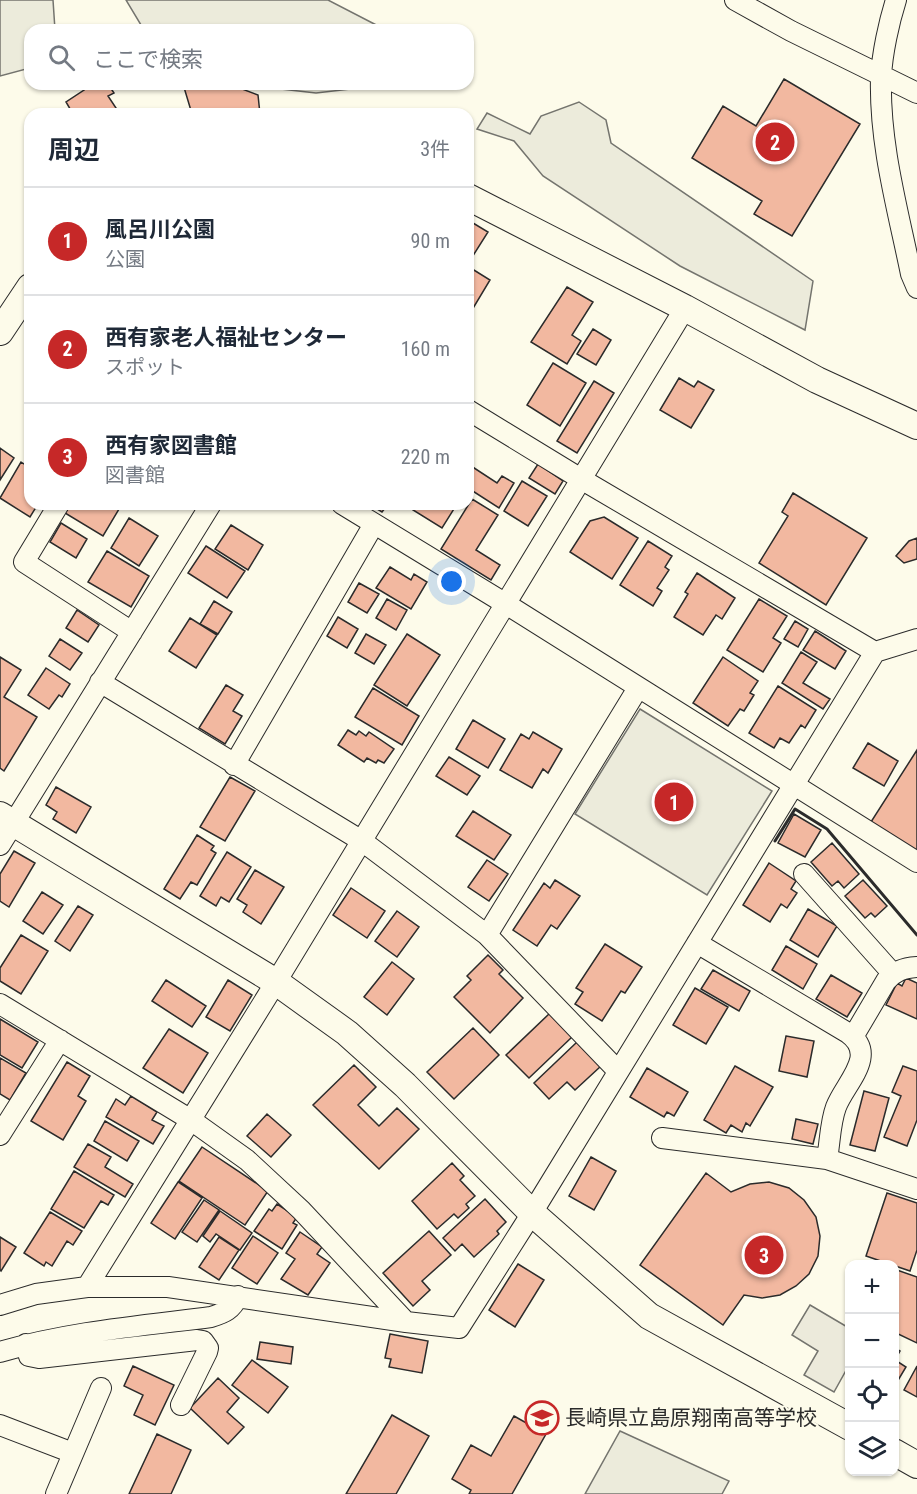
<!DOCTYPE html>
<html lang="ja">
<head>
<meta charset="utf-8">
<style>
	body { margin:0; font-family:"Roboto Condensed","Noto Sans JP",sans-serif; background:#f6f6f7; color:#1f2937 }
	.controls { position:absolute; right:18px; bottom:18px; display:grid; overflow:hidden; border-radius:12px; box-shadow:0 2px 4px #0004 }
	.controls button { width:54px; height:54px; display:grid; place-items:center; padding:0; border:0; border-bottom:2px solid #e0e1e3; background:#fff; color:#1f2937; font:30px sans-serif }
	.you { position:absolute; left:452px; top:582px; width:21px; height:21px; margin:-15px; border:4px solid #fff; border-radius:50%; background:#1a73e8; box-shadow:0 0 0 9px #1a73e833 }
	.badge { display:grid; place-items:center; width:39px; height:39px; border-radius:50%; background:#c62828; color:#fff; font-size:20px; font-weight:700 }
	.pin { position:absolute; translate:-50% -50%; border:3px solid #fff; box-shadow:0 2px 6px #0006 }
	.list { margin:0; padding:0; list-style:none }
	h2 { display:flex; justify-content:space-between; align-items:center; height:78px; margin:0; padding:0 24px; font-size:26px }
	h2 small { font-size:20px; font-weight:400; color:#747a83 }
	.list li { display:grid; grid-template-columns:39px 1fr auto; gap:18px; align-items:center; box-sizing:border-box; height:108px; padding:0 24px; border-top:2px solid #e0e1e3 }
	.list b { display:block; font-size:22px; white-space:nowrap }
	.list p { margin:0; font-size:20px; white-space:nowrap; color:#747a83 }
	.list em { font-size:20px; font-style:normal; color:#747a83 }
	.icon { flex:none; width:33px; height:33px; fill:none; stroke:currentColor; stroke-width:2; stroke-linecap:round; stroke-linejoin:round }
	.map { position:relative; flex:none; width:917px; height:1494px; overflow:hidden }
	.search { position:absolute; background:#fff; box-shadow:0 2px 4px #0004; left:24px; top:24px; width:450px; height:66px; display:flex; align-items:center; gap:15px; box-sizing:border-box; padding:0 21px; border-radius:18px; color:#747a83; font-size:22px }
	.panel { position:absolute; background:#fff; box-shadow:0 2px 4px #0004; left:24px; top:108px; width:450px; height:402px; border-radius:18px }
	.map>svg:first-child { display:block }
</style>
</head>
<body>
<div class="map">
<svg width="917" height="1494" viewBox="0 0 917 1494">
	<rect width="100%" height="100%" fill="#fdfbea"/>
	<path fill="#ecebdb" stroke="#74746e" stroke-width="1.5" d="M0 0H53L55 30H30V68L0 76Z
		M126 0H328L386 30H144Z
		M278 84H377L359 88 316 93 281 89Z
		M579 102 606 120 611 143 813 281 805 330 680 266 543 176 514 141 477 129 487 113 530 134 541 116Z
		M640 709 772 791 707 895 575 814Z
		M620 1431 729 1481 722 1494H585Z"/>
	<path fill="#eceadb" stroke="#74746e" stroke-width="1.5" d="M810 1305 849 1328V1365L834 1392 804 1375 818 1351 792 1335Z"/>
	<path fill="#f2b8a0" stroke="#2b2b2b" stroke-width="1.5" d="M784 79 860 124 792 236 754 214 762 201 692 158 723 106 756 126Z
		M80 84H108L114 93 108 96 120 114H73L66 102 84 90Z
		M183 84H229L258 95 260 114H192Z
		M468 220 488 232 469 262H468Z
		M469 267 490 280 472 310 468 308Z
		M567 287 593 302 572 335 581 341 567 364 531 342Z
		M593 329 611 340 596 365 577 354Z
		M553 363 586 383 560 426 527 405Z
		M679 378 694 387 698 381 714 390 691 428 660 410Z
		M594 381 614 393 577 453 557 441Z
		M0 448 14 458 0 480Z
		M21 462 30 468V504H38L30 517 0 498Z
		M468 464 497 483 502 476 514 483 499 508 468 488Z
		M538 464 563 481 555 494 529 478Z
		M522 481 547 496 528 526 504 511Z
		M793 493 867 538 826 605 759 563 788 516 782 512Z
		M472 499 498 515 476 550 500 565 491 580 441 549Z
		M71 504H122L103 536 65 513Z
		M369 504H388L382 512Z
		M416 504H457L442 528 413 510Z
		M604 517 638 538 612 579 570 552 590 521Z
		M129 518 158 536 139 566 111 548Z
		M61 523 87 539 76 558 50 542Z
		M231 525 263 545 248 570 215 549Z
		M917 538V559L904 563 896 556 909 541Z
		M648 541 672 556 665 567 669 570 657 588 662 591 653 606 620 585Z
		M206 546 245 571 227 598 188 573Z
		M107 551 149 576 131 607 88 582Z
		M390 567 411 580 414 574 427 582 411 609 376 588Z
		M697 573 735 598 722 619 716 615 703 635 674 617 688 594 685 592Z
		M359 583 379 594 367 613 348 602Z
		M387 599 407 610 396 630 376 618Z
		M759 599 787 616 773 638 781 643 763 672 727 650Z
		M214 601 232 612 218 634 200 624Z
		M77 610 99 625 88 642 66 628Z
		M338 617 358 629 347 648 327 636Z
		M190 618 217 635 196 668 169 651Z
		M795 621 808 629 798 647 784 639Z
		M815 631 846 651 835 669 803 650Z
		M366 634 386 645 374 664 355 653Z
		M407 634 440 655 407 706 374 685Z
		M60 639 82 653 70 670 49 656Z
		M801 652 817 662 803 683 830 699 823 709 782 683Z
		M0 657 21 670 4 697 37 717 4 771 0 768Z
		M723 657 758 681 750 693 754 695 744 711 740 709 728 726 693 703Z
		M46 668 70 684 62 697 59 695 49 709 28 695Z
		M226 685 243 695 233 711 242 716 225 744 199 728Z
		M778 686 816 710 805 728 801 725 789 743 780 738 774 748 749 733Z
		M373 688 419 716 402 745 355 717Z
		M473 720 505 739 488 768 456 749Z
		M348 730 356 735 359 731 366 736 369 732 394 749 384 763 378 760 376 763 367 758 364 762 338 745Z
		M533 732 562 749 548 773 543 769 532 788 500 770 521 734 529 739Z
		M868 743 898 761 884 786 853 768Z
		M917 750V855L869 825Z
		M449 757 480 776 467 795 436 776Z
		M230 777 255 791 225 841 200 827Z
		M56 787 91 807 76 833 53 819 57 812 46 805Z
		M473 811 511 835 494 860 456 836Z
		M794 814 821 830 805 857 778 843Z
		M197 835 214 846 211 850 216 853 197 885 191 882 180 899 164 889Z
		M832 843 859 874 844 888 838 881 832 886 811 862Z
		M14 851 35 863 9 907 0 901V874Z
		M227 852 251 867 229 902 221 897 216 906 200 896Z
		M487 860 508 874 489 901 468 887Z
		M769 863 796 881 791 889 797 893 787 908 781 904 770 922 743 905Z
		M255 870 284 887 261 924 243 912 247 905 237 899Z
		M555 880 580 896 557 929 551 925 537 946 513 930 544 883 550 888Z
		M863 880 887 906 875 917 871 913 865 918 845 896Z
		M351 888 385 911 367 938 333 915Z
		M42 892 63 905 43 934 23 921Z
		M78 906 93 915 70 951 55 941Z
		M808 909 837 926 818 957 790 940Z
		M397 911 419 927 397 957 375 941Z
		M21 935 48 951 21 994 0 981V968Z
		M605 944 642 967 625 993 621 991 602 1021 575 1004 583 992 576 988Z
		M786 946 817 964 803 989 772 970Z
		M488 955 503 970 499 974 523 998 490 1033 454 997 471 980 467 976Z
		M392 962 414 979 387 1015 364 997Z
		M713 970 750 991 739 1011 701 989Z
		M831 975 862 993 847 1017 816 999Z
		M906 978 917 983V1019L886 1005 897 983 902 986Z
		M166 980 206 1006 192 1027 152 1001Z
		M228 980 252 995 230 1031 206 1017Z
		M695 988 728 1007 706 1044 673 1025Z
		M550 1013 572 1037 529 1078 506 1055Z
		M0 1019 38 1042 22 1068 0 1055Z
		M473 1028 499 1055 454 1099 427 1072Z
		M169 1029 208 1053 183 1093 143 1068Z
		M786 1036 814 1041 807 1077 779 1071Z
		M577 1042 601 1066 575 1090 567 1082 549 1099 534 1083Z
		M0 1058 26 1073 10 1100 0 1094Z
		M67 1062 90 1076 78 1096 86 1101 63 1140 31 1121Z
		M354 1065 376 1087 358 1105 379 1126 397 1108 419 1129 379 1169 313 1105Z
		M735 1066 773 1087 750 1126 746 1123 742 1132 731 1125 726 1133 704 1120Z
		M903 1066 917 1071V1120L907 1146 884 1137 901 1096 892 1092Z
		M647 1068 688 1092 674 1116 667 1112 664 1117 630 1097Z
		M864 1091 889 1098 875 1151 850 1145Z
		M131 1096 157 1112 152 1120 164 1126 153 1144 106 1117 116 1099 125 1105Z
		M267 1114 291 1135 271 1157 247 1136Z
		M796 1119 818 1124 813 1144 792 1139Z
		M105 1121 139 1141 127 1161 94 1141Z
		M88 1144 111 1157 105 1167 133 1184 125 1197 74 1167Z
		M202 1147 268 1191 245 1225 179 1181Z
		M591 1157 616 1171 594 1210 569 1196Z
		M452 1163 464 1176 460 1180 475 1196 466 1204 469 1208 458 1218 454 1214 437 1229 412 1201Z
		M74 1171 114 1195 108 1205 101 1201 84 1228 51 1209Z
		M706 1173 731 1192 750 1184 769 1182 789 1188 804 1200 816 1217 820 1236 818 1256 809 1274 796 1286 780 1295 762 1298 744 1295 723 1325 640 1265Z
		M178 1182 202 1198 175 1239 151 1223Z
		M887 1193 917 1203V1250L910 1271 866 1256Z
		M485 1199 506 1222 497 1231 499 1234 474 1257 462 1244 455 1251 443 1238Z
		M204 1200 219 1210 197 1242 182 1232Z
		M277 1204 297 1217 293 1223 297 1225 282 1249 254 1231 269 1209 272 1211Z
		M220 1211 252 1233 240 1250 216 1234 210 1242 203 1236Z
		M50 1212 82 1231 73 1245 67 1241 52 1266 46 1262 44 1266 24 1253Z
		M429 1231 451 1255 422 1281 430 1290 413 1306 383 1273Z
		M300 1232 322 1247 317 1254 330 1263 308 1295 281 1279 295 1259 286 1253Z
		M253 1236 278 1253 257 1284 232 1268Z
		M0 1237 16 1247 1 1271 0 1270Z
		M219 1237 239 1250 219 1280 199 1267Z
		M518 1264 544 1280 515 1327 489 1310Z
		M894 1269 917 1277V1343L894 1332Z
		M390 1334 428 1341 422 1373 389 1367 391 1359 385 1358Z
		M260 1342 293 1347 291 1364 257 1359Z
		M894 1347 900 1351 895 1360 906 1367 894 1387Z
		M252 1360 288 1387 268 1413 232 1385Z
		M133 1366 174 1385 155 1425 134 1415 143 1395 124 1386Z
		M917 1366V1397L904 1390Z
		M218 1378 239 1398 227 1412 244 1427 228 1444 190 1408Z
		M392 1415 429 1436 396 1494H346Z
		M514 1416 546 1434 512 1494H469L471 1490 452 1479 471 1445 491 1456Z
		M157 1434 191 1450 171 1494H129Z"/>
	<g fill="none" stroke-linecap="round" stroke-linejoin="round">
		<g stroke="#2b2b2b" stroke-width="22">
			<path id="minor" d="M735 0 791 31 917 93
				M896 0C889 22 882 54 881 77 879 144 898 210 911 274L917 288
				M468 410 581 479 875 652
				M59 504 24 562 132 632
				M342 504 506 604 917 862
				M100 682 362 841 487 935 618 1071
				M234 765 374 524
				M0 845 211 504
				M804 874 893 974
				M487 935 638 688
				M697 943 848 1033C879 1055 845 1083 836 1107 830 1123 830 1143 827 1159
				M0 1004 191 1120 247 1160 301 1210 406 1322
				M853 1037 886 981C895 971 903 968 917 967
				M0 1135 60 1040
				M662 1138 827 1159 917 1189
				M87 1287 276 982 685 308
				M0 1305 36 1294 87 1287H168L406 1322 459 1328 532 1213 875 652 917 639
				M26 1344 29 1356 39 1358 197 1340 203 1341 208 1348 207 1352 181 1405
				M0 1352C68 1332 140 1326 211 1317 224 1313 232 1310 238 1296
				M0 1425 73 1453
				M56 1494 101 1388"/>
		</g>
		<g stroke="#2b2b2b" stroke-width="28">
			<path id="tertiary" d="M468 197 685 308 817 380 917 426
				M0 332 30 287
				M0 815 276 982 347 1033 405 1085 532 1213 649 1316 850 1427
				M894 1452 917 1465"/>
		</g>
		<use href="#minor" stroke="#fdfbea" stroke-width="20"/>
		<use href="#tertiary" stroke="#fdfbea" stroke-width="26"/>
		<path stroke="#2b2b2b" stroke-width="3" d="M775 841 795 809 827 829 917 935"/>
	</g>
	<defs>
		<g id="school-ring" transform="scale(1.725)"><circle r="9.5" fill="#fdfbea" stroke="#c62828" stroke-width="1.5"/><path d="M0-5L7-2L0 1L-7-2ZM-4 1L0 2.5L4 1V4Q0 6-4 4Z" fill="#c62828"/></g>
	</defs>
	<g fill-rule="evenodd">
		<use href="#school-ring" x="542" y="1418"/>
	</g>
	<g text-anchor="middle" stroke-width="4.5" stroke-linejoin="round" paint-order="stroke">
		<g font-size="21" fill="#2b2b2b" stroke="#fdfbea" text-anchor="start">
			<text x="565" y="1425">長崎県立島原翔南高等学校</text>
		</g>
	</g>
</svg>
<div class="controls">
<button>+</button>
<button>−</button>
<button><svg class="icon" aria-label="locate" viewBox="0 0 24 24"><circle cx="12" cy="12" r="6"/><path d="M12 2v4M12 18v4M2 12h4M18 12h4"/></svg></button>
<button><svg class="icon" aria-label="layers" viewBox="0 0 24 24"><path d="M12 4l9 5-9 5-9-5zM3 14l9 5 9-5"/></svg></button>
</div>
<div class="you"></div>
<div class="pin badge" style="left:674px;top:802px">1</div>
<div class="pin badge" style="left:775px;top:142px">2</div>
<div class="pin badge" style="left:764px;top:1255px">3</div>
<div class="search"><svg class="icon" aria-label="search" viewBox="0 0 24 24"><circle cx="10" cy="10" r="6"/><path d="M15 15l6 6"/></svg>ここで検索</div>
<section class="panel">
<h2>周辺<small>3件</small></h2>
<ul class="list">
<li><span class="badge">1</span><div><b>風呂川公園</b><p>公園</p></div><em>90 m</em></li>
<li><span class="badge">2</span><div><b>西有家老人福祉センター</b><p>スポット</p></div><em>160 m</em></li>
<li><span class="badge">3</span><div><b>西有家図書館</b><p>図書館</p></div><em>220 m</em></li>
</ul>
</section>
</div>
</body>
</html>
